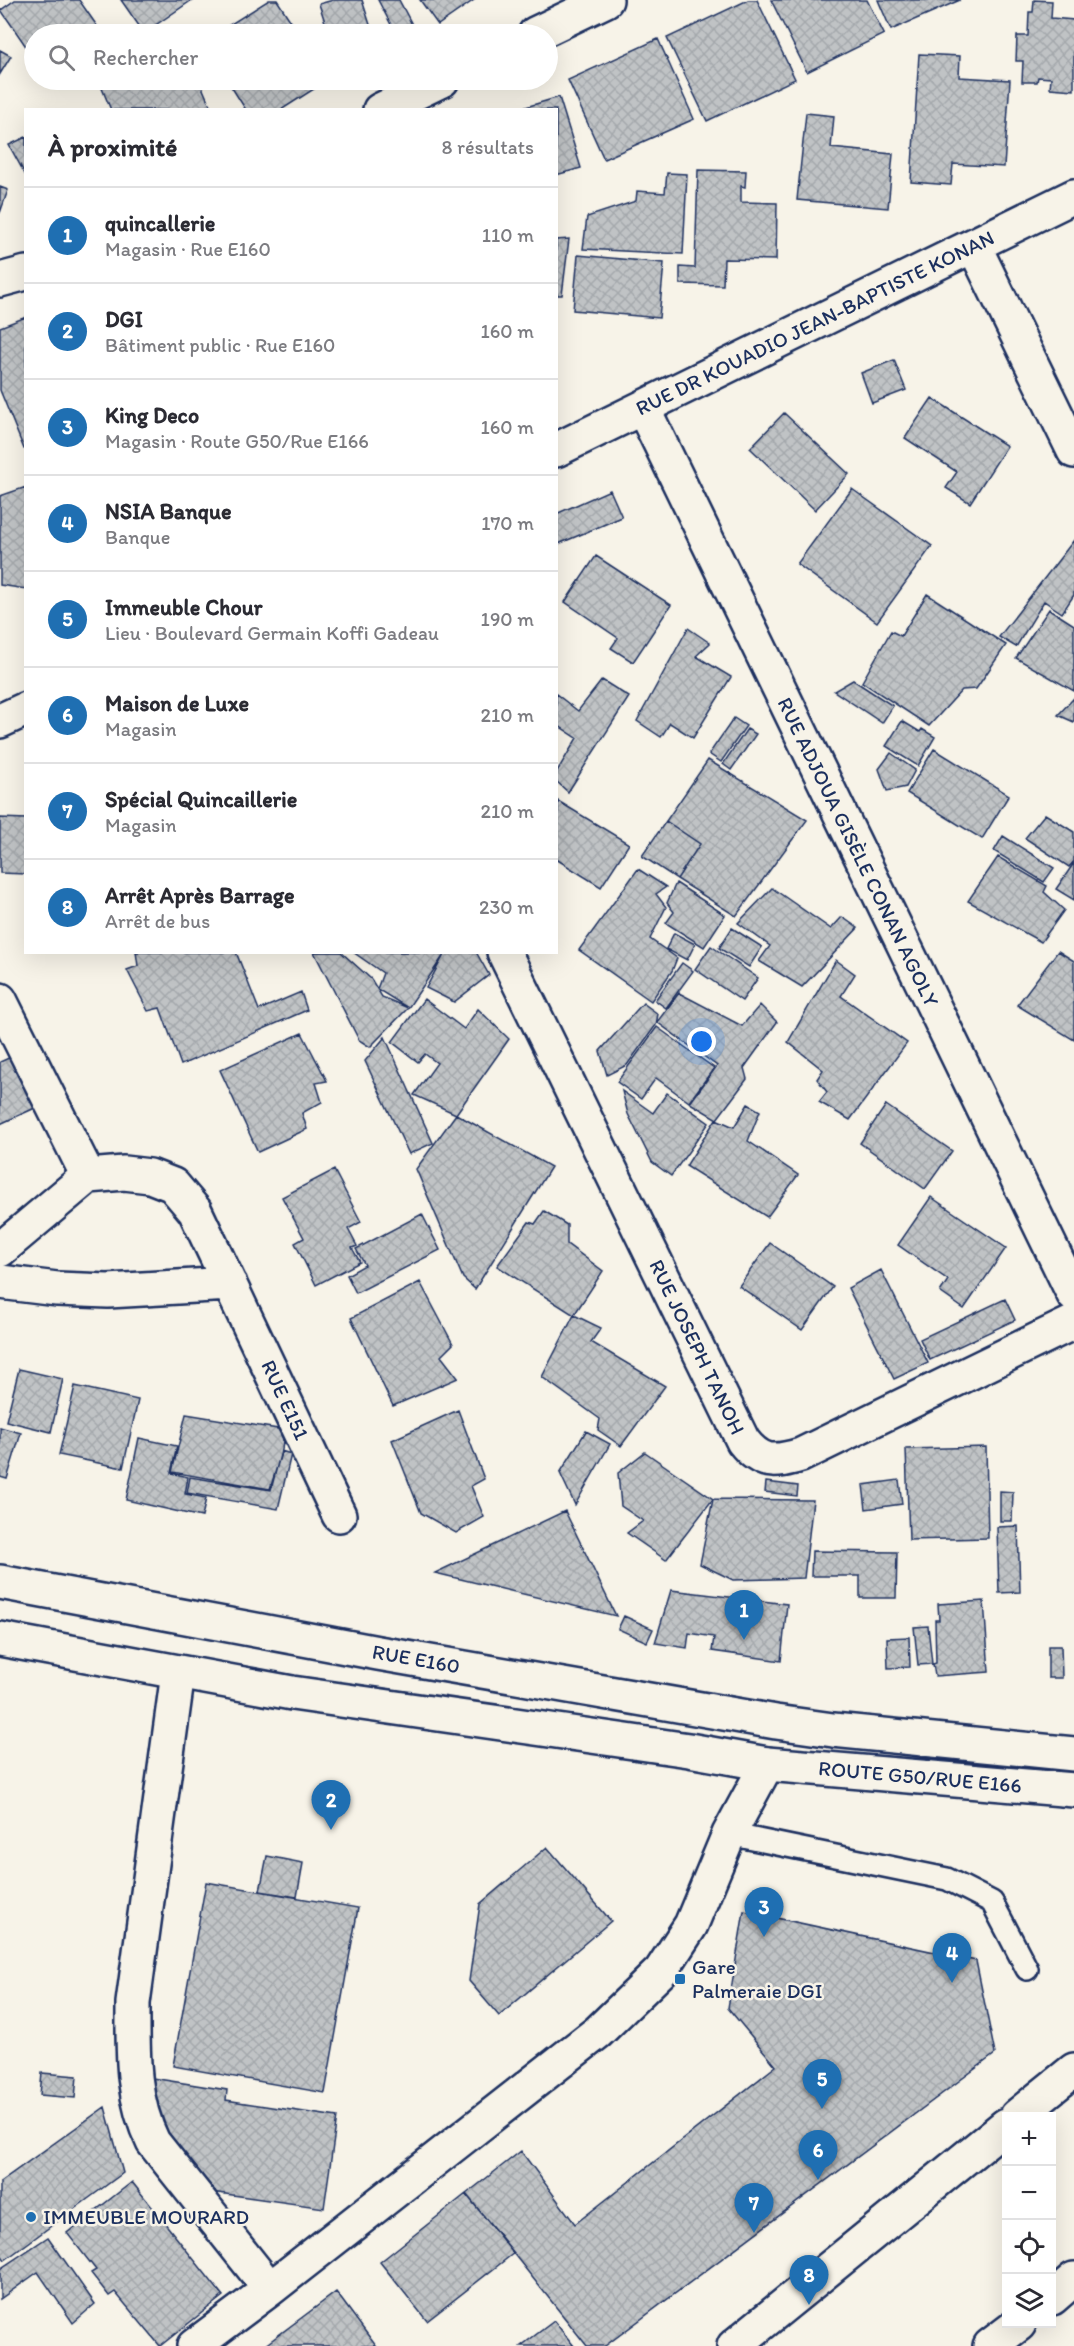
<!DOCTYPE html>
<html lang="fr">
<head>
<meta charset="utf-8">
<style>
	body { margin:0; font-family:Itim,sans-serif; background:#f7f7f7; color:#2b2b33 }
	.controls { position:absolute; right:18px; bottom:18px; display:grid; overflow:hidden; border-radius:0px; box-shadow:0 6px 24px #0002 }
	.controls button { width:54px; height:54px; display:grid; place-items:center; padding:0; border:0; border-bottom:2px solid #e1e1e2; background:#fff; color:#2b2b33; font:30px sans-serif }
	.you { position:absolute; left:702px; top:1042px; width:21px; height:21px; margin:-15px; border:4px solid #fff; border-radius:50%; background:#1a73e8; box-shadow:0 0 0 9px #1a73e833 }
	.badge { display:grid; place-items:center; width:39px; height:39px; border-radius:50%; background:#1f6fb2; color:#fff; font-size:20px; font-weight:700 }
	.pin { position:absolute; translate:-50% -50px; filter:drop-shadow(0 2px 3px #0008) }
	.pin::after { content:''; position:absolute; top:32px; width:21px; height:18px; background:inherit; clip-path:polygon(0 0,100% 0,50% 100%) }
	.list { margin:0; padding:0; list-style:none }
	h2 { display:flex; justify-content:space-between; align-items:center; height:78px; margin:0; padding:0 24px; font-size:26px }
	h2 small { font-size:20px; font-weight:400; color:#7c7c81 }
	.list li { display:grid; grid-template-columns:39px 1fr auto; gap:18px; align-items:center; box-sizing:border-box; height:96px; padding:0 24px; border-top:2px solid #e1e1e2 }
	.list b { display:block; font-size:22px; white-space:nowrap }
	.list p { margin:0; font-size:20px; white-space:nowrap; color:#7c7c81 }
	.list em { font-size:20px; font-style:normal; color:#7c7c81 }
	.icon { flex:none; width:33px; height:33px; fill:none; stroke:currentColor; stroke-width:2; stroke-linecap:round; stroke-linejoin:round }
	.map { position:relative; flex:none; width:1074px; height:2346px; overflow:hidden }
	.search { position:absolute; background:#fff; box-shadow:0 6px 24px #0002; left:24px; top:24px; width:534px; height:66px; display:flex; align-items:center; gap:15px; box-sizing:border-box; padding:0 21px; border-radius:33px; color:#7c7c81; font-size:22px }
	.panel { position:absolute; background:#fff; box-shadow:0 6px 24px #0002; left:24px; top:108px; width:534px; height:846px; border-radius:0px }
	.map>svg:first-child { display:block }
</style>
</head>
<body>
<div class="map">
<svg width="1074" height="2346" viewBox="0 0 1074 2346">
	<defs>
		<pattern id="building-cross-hatch" width="8" height="8" patternUnits="userSpaceOnUse" patternTransform="scale(1.5)"><rect width="8" height="8" fill="#c0c3c5"/><path d="M0 0l8 8M0 8l8-8" fill="none" stroke="#a4a8ac"/></pattern>
	</defs>
	<rect width="100%" height="100%" fill="#f7f3e8"/>
	<filter id="ink" filterUnits="userSpaceOnUse"><feTurbulence type="fractalNoise" baseFrequency=".0167" numOctaves="2"/><feDisplacementMap in="SourceGraphic" scale="12" xChannelSelector="R" yChannelSelector="G"/><feConvolveMatrix kernelMatrix="1 2 1 2 8 2 1 2 1" color-interpolation-filters="sRGB"/></filter>
	<g filter="url(#ink)">
		<path fill="url(#building-cross-hatch)" stroke="#1b2f5e" stroke-width="1.5" d="M15 0H79L102 33 34 34V58L1 10Z
			M121 0H192L144 33Z
			M269 0H277L299 34H215Z
			M333 0H362L373 34H329L319 4Z
			M378 0H399L417 34H396Z
			M420 0H474L438 25Z
			M748 0H757L795 79 707 121 667 38Z
			M771 0H867L884 34 807 72Z
			M878 0H960L891 30Z
			M1034 0 1052 1 1051 18 1074 20V90L1050 88 1051 78 1038 77 1037 82H1022L1023 61H1016L1017 36H1028L1029 12H1033Z
			M658 39 694 119 604 159 568 80Z
			M0 50 11 56 0 74Z
			M919 54 960 56 959 77 1010 80 1004 167 953 164 951 185 911 182Z
			M116 80H199L212 110H111L101 86Z
			M227 80H328L281 110H246Z
			M559 97 581 168 556 175V110H516Z
			M806 113 834 116 831 148 893 154 888 208 797 200Z
			M26 137V176L9 145Z
			M698 170 746 171 745 187 741 186V202L777 203 776 260 724 259 723 285 680 284V267L695 268Z
			M667 173 687 174 683 254 583 249 587 217 636 201 637 191 665 193Z
			M0 187 8 190 0 213Z
			M569 239 562 295H556V240Z
			M578 255 664 263 659 318 573 310Z
			M26 317V448L24 449 0 390V327Z
			M894 360 906 390 872 403 861 373Z
			M932 398 1007 446 970 503 946 488 957 472 905 438Z
			M784 413 849 474 815 510 750 448Z
			M26 487V589L0 585V496Z
			M852 489 932 546 877 622 797 564Z
			M610 490 622 517 556 545V514Z
			M1074 540V595L1062 613 1044 601 1016 647 999 637Z
			M596 556 671 605 633 662 611 648 618 638 565 602Z
			M927 594 1006 645 976 689 962 690 929 726 862 682 891 631 901 636Z
			M1049 609 1074 625V691L1016 658Z
			M688 628 710 643 696 656 731 677 693 738 670 723 661 737 637 721Z
			M602 680 629 697 568 792 556 781V773L577 738 556 724V694L578 711Z
			M853 680 893 706 882 723 834 691Z
			M1074 698V722L1058 715Z
			M734 718 746 726 721 762 709 754Z
			M902 721 920 732 922 729 935 737 918 766 886 746Z
			M747 729 756 734 731 770 723 764Z
			M934 749 1009 795 982 839 907 793Z
			M891 753 915 770 906 787 887 791 879 769Z
			M708 760 807 820 736 916 677 879 700 844 666 821Z
			M558 801 629 844 601 887 556 859Z
			M1045 814 1074 832V861L1069 867 1025 838Z
			M0 818 26 819V874L0 873Z
			M666 821 700 844 677 879 642 856Z
			M1003 836 1054 868 1044 882 994 851Z
			M998 857 1047 886 1044 892 1064 910 1041 942 968 901Z
			M1074 863V900L1056 889Z
			M638 869 666 887 656 894 666 907 650 939 677 958 672 971 651 1001 579 950Z
			M676 883 725 915 704 947 666 923 674 912 667 903Z
			M772 888 831 929 842 917 858 928 802 987 759 961 770 946 738 923Z
			M732 928 762 947 749 967 719 948Z
			M674 933 695 944 687 960 666 949Z
			M711 946 758 978 742 1001 695 969Z
			M1058 951 1074 961V1040L1017 1005Z
			M136 952H236L259 1010 301 992 307 1010 181 1065 160 1008 148 1011 127 970 138 966Z
			M314 952H341L371 979 382 997 408 1008 370 1047 359 1040Z
			M353 952H446L408 1008 377 989 383 973Z
			M448 952H476L489 975 454 1002 426 988 444 955Z
			M836 960 855 974 841 996 907 1043 850 1120 819 1102 827 1092 817 1079 823 1070 788 1042Z
			M682 963 693 971 666 1008 655 1000Z
			M679 993 742 1026 760 1005 777 1022 744 1068 747 1079 717 1119 690 1103 717 1066 657 1022Z
			M424 999 464 1029 478 1009 509 1039 456 1114 414 1095 437 1063 425 1054 418 1062 392 1042Z
			M643 1003 658 1014 656 1025 627 1065 607 1075 600 1051Z
			M657 1027 714 1068 689 1102 656 1078 641 1099 617 1082Z
			M302 1033 327 1081 316 1083 322 1102 302 1113 307 1129 258 1152 220 1070Z
			M385 1037 433 1143 409 1154 365 1061Z
			M13 1056 35 1108 0 1124V1062Z
			M622 1091 653 1113 667 1093 709 1123 671 1176 652 1162 628 1114Z
			M748 1104 760 1111 748 1141 798 1175 767 1217 686 1166 716 1119 734 1127Z
			M886 1105 952 1151 925 1189 860 1143Z
			M456 1114 551 1167 475 1289 463 1278 416 1169Z
			M334 1170 361 1222 348 1229 357 1246 352 1248 360 1262 316 1285 295 1243 304 1238 282 1197Z
			M931 1197 1006 1248 964 1309 940 1292 948 1280 898 1245Z
			M544 1211 567 1225V1244L603 1271 574 1315 497 1266 529 1222 535 1224Z
			M422 1214 440 1250 356 1293 347 1275 365 1265 356 1249Z
			M770 1243 833 1287 802 1330 739 1286Z
			M881 1270 928 1363 894 1379 848 1288Z
			M420 1282 453 1344 441 1356 458 1378 393 1406 351 1318Z
			M1005 1299 1015 1320 930 1360 920 1339Z
			M574 1315 601 1328 591 1342 665 1386 621 1446 598 1430 600 1419 542 1377Z
			M19 1369 63 1379 51 1432 6 1421Z
			M75 1386 138 1400 123 1468 59 1455Z
			M458 1410 484 1479 471 1486 484 1517 456 1533 421 1513 392 1440Z
			M186 1414 284 1430 282 1450 270 1489 172 1472Z
			M0 1427 21 1433 7 1479 0 1477Z
			M586 1431 610 1444 575 1505 560 1473Z
			M139 1438 177 1446 171 1473 188 1477 185 1494 206 1498 202 1517 126 1500Z
			M986 1447 988 1538 909 1540 906 1449Z
			M281 1451 291 1454 278 1509 187 1493 190 1477 271 1490Z
			M645 1452 713 1499 666 1560 627 1533 643 1521 621 1506 618 1473Z
			M899 1480 902 1504 866 1509 863 1485Z
			M766 1482 798 1486 797 1496 765 1492Z
			M1000 1491 1013 1492 1012 1521H1000Z
			M713 1499 813 1500 804 1578 733 1580 700 1564Z
			M565 1511 616 1616 435 1573Z
			M1018 1526 1020 1592 999 1593 997 1527Z
			M812 1551 897 1552 896 1598H860V1576H811Z
			M671 1590 787 1604 781 1661 712 1651 714 1637 689 1633 687 1648 655 1643Z
			M984 1601 989 1672 935 1676 933 1664 936 1663 935 1620H939L938 1604Z
			M624 1616 653 1629 647 1642 618 1629Z
			M928 1626 932 1664 918 1665 914 1627Z
			M909 1637 910 1667 888 1668 887 1638Z
			M1048 1646H1061L1062 1678H1048Z
			M547 1847 611 1921 499 2016 469 1981 480 1904Z
			M267 1856 303 1863 297 1897 260 1891Z
			M206 1882 358 1908 325 2093 173 2066Z
			M744 1911 976 1961 995 2054 605 2346H587L466 2194 521 2151 575 2224 776 2066 728 2008Z
			M42 2073 77 2076 75 2098 40 2095Z
			M152 2078 227 2090 226 2100 337 2117 324 2208 204 2191 161 2142Z
			M105 2107 123 2173 5 2260 0 2253V2182Z
			M132 2182 223 2296 160 2346 115 2292 109 2296 91 2273 96 2270 67 2233Z
			M466 2194 514 2253 427 2321 380 2262Z
			M48 2237 95 2304 73 2323 38 2272 0 2299V2269Z
			M336 2292 376 2346H264Z
			M554 2321 574 2346H521Z"/>
		<g fill="none" stroke-linecap="round" stroke-linejoin="round">
			<g stroke="#1b2f5e" stroke-width="26">
				<path id="lane" d="M729 1834 947 1879 992 1902 1027 1969"/>
			</g>
			<g stroke="#1b2f5e" stroke-width="38">
				<path id="street" d="M535 34 606 0
					M380 110 442 80
					M974 246 1074 451
					M0 280 26 273
					M643 408 1074 1295
					M556 450 1074 196
					M0 721 26 709
					M504 952 743 1441C761 1464 774 1463 801 1455L1074 1322
					M0 1000 88 1176
					M0 1250 88 1176 124 1173 150 1176 173 1185 195 1211 339 1515
					M0 1282 57 1289 108 1291 230 1284
					M178 1673 133 2003C133 2052 131 2097 153 2142L270 2289
					M194 2346 270 2289 598 2032 661 1971 691 1925 729 1834 767 1764"/>
			</g>
			<g stroke="#1b2f5e" stroke-width="38">
				<path id="secondary" d="M0 1582 378 1653 776 1722 833 1730 1074 1754
					M0 1639 292 1693 689 1750 767 1764 1074 1790"/>
			</g>
			<g stroke="#1b2f5e" stroke-width="38">
				<path id="primary" d="M1017 2116 1074 2070
					M1052 2298 1074 2279
					M734 2346 1006 2125
					M990 2346 1019 2324"/>
			</g>
			<use href="#lane" stroke="#f7f3e8" stroke-width="21"/>
			<use href="#street" stroke="#f7f3e8" stroke-width="33"/>
			<use href="#secondary" stroke="#f7f3e8" stroke-width="33"/>
			<use href="#primary" stroke="#f7f3e8" stroke-width="33"/>
		</g>
	</g>
	<g fill="#1f6fb2" stroke="#f7f3e8" stroke-width="2">
		<rect x="674" y="1973" width="12" height="12" rx="3"/>
		<circle cx="31" cy="2217" r="6"/>
	</g>
	<g text-anchor="middle" stroke-width="5" stroke-linejoin="round" paint-order="stroke">
		<g font-size="21" fill="#1b2f5e" stroke="#f7f3e8">
			<text transform="translate(815 323) rotate(-26)" y="7">RUE DR KOUADIO JEAN-BAPTISTE KONAN</text>
			<text transform="translate(858 852) rotate(64)" y="7">RUE ADJOUA GISÈLE CONAN AGOLY</text>
			<text transform="translate(697 1347) rotate(64)" y="7">RUE JOSEPH TANOH</text>
			<text transform="translate(285 1400) rotate(65)" y="7">RUE E151</text>
			<text transform="translate(416 1659) rotate(10)" y="7">RUE E160</text>
			<text transform="translate(920 1777) rotate(5)" y="7">ROUTE G50/RUE E166</text>
		</g>
		<g font-size="21" fill="#1b2f5e" stroke="#f7f3e8" text-anchor="start">
			<text x="692" y="1974">Gare<tspan x="692" dy="24">Palmeraie DGI</tspan></text>
			<text x="43" y="2224">IMMEUBLE MOURARD</text>
		</g>
	</g>
</svg>
<div class="controls">
<button>+</button>
<button>−</button>
<button><svg class="icon" aria-label="locate" viewBox="0 0 24 24"><circle cx="12" cy="12" r="6"/><path d="M12 2v4M12 18v4M2 12h4M18 12h4"/></svg></button>
<button><svg class="icon" aria-label="layers" viewBox="0 0 24 24"><path d="M12 4l9 5-9 5-9-5zM3 14l9 5 9-5"/></svg></button>
</div>
<div class="you"></div>
<div class="pin badge" style="left:744px;top:1640px">1</div>
<div class="pin badge" style="left:331px;top:1830px">2</div>
<div class="pin badge" style="left:764px;top:1937px">3</div>
<div class="pin badge" style="left:952px;top:1983px">4</div>
<div class="pin badge" style="left:822px;top:2109px">5</div>
<div class="pin badge" style="left:818px;top:2180px">6</div>
<div class="pin badge" style="left:754px;top:2233px">7</div>
<div class="pin badge" style="left:809px;top:2305px">8</div>
<div class="search"><svg class="icon" aria-label="search" viewBox="0 0 24 24"><circle cx="10" cy="10" r="6"/><path d="M15 15l6 6"/></svg>Rechercher</div>
<section class="panel">
<h2>À proximité<small>8 résultats</small></h2>
<ul class="list">
<li><span class="badge">1</span><div><b>quincallerie</b><p>Magasin · Rue E160</p></div><em>110 m</em></li>
<li><span class="badge">2</span><div><b>DGI</b><p>Bâtiment public · Rue E160</p></div><em>160 m</em></li>
<li><span class="badge">3</span><div><b>King Deco</b><p>Magasin · Route G50/Rue E166</p></div><em>160 m</em></li>
<li><span class="badge">4</span><div><b>NSIA Banque</b><p>Banque</p></div><em>170 m</em></li>
<li><span class="badge">5</span><div><b>Immeuble Chour</b><p>Lieu · Boulevard Germain Koffi Gadeau</p></div><em>190 m</em></li>
<li><span class="badge">6</span><div><b>Maison de Luxe</b><p>Magasin</p></div><em>210 m</em></li>
<li><span class="badge">7</span><div><b>Spécial Quincaillerie</b><p>Magasin</p></div><em>210 m</em></li>
<li><span class="badge">8</span><div><b>Arrêt Après Barrage</b><p>Arrêt de bus</p></div><em>230 m</em></li>
</ul>
</section>
</div>
</body>
</html>
